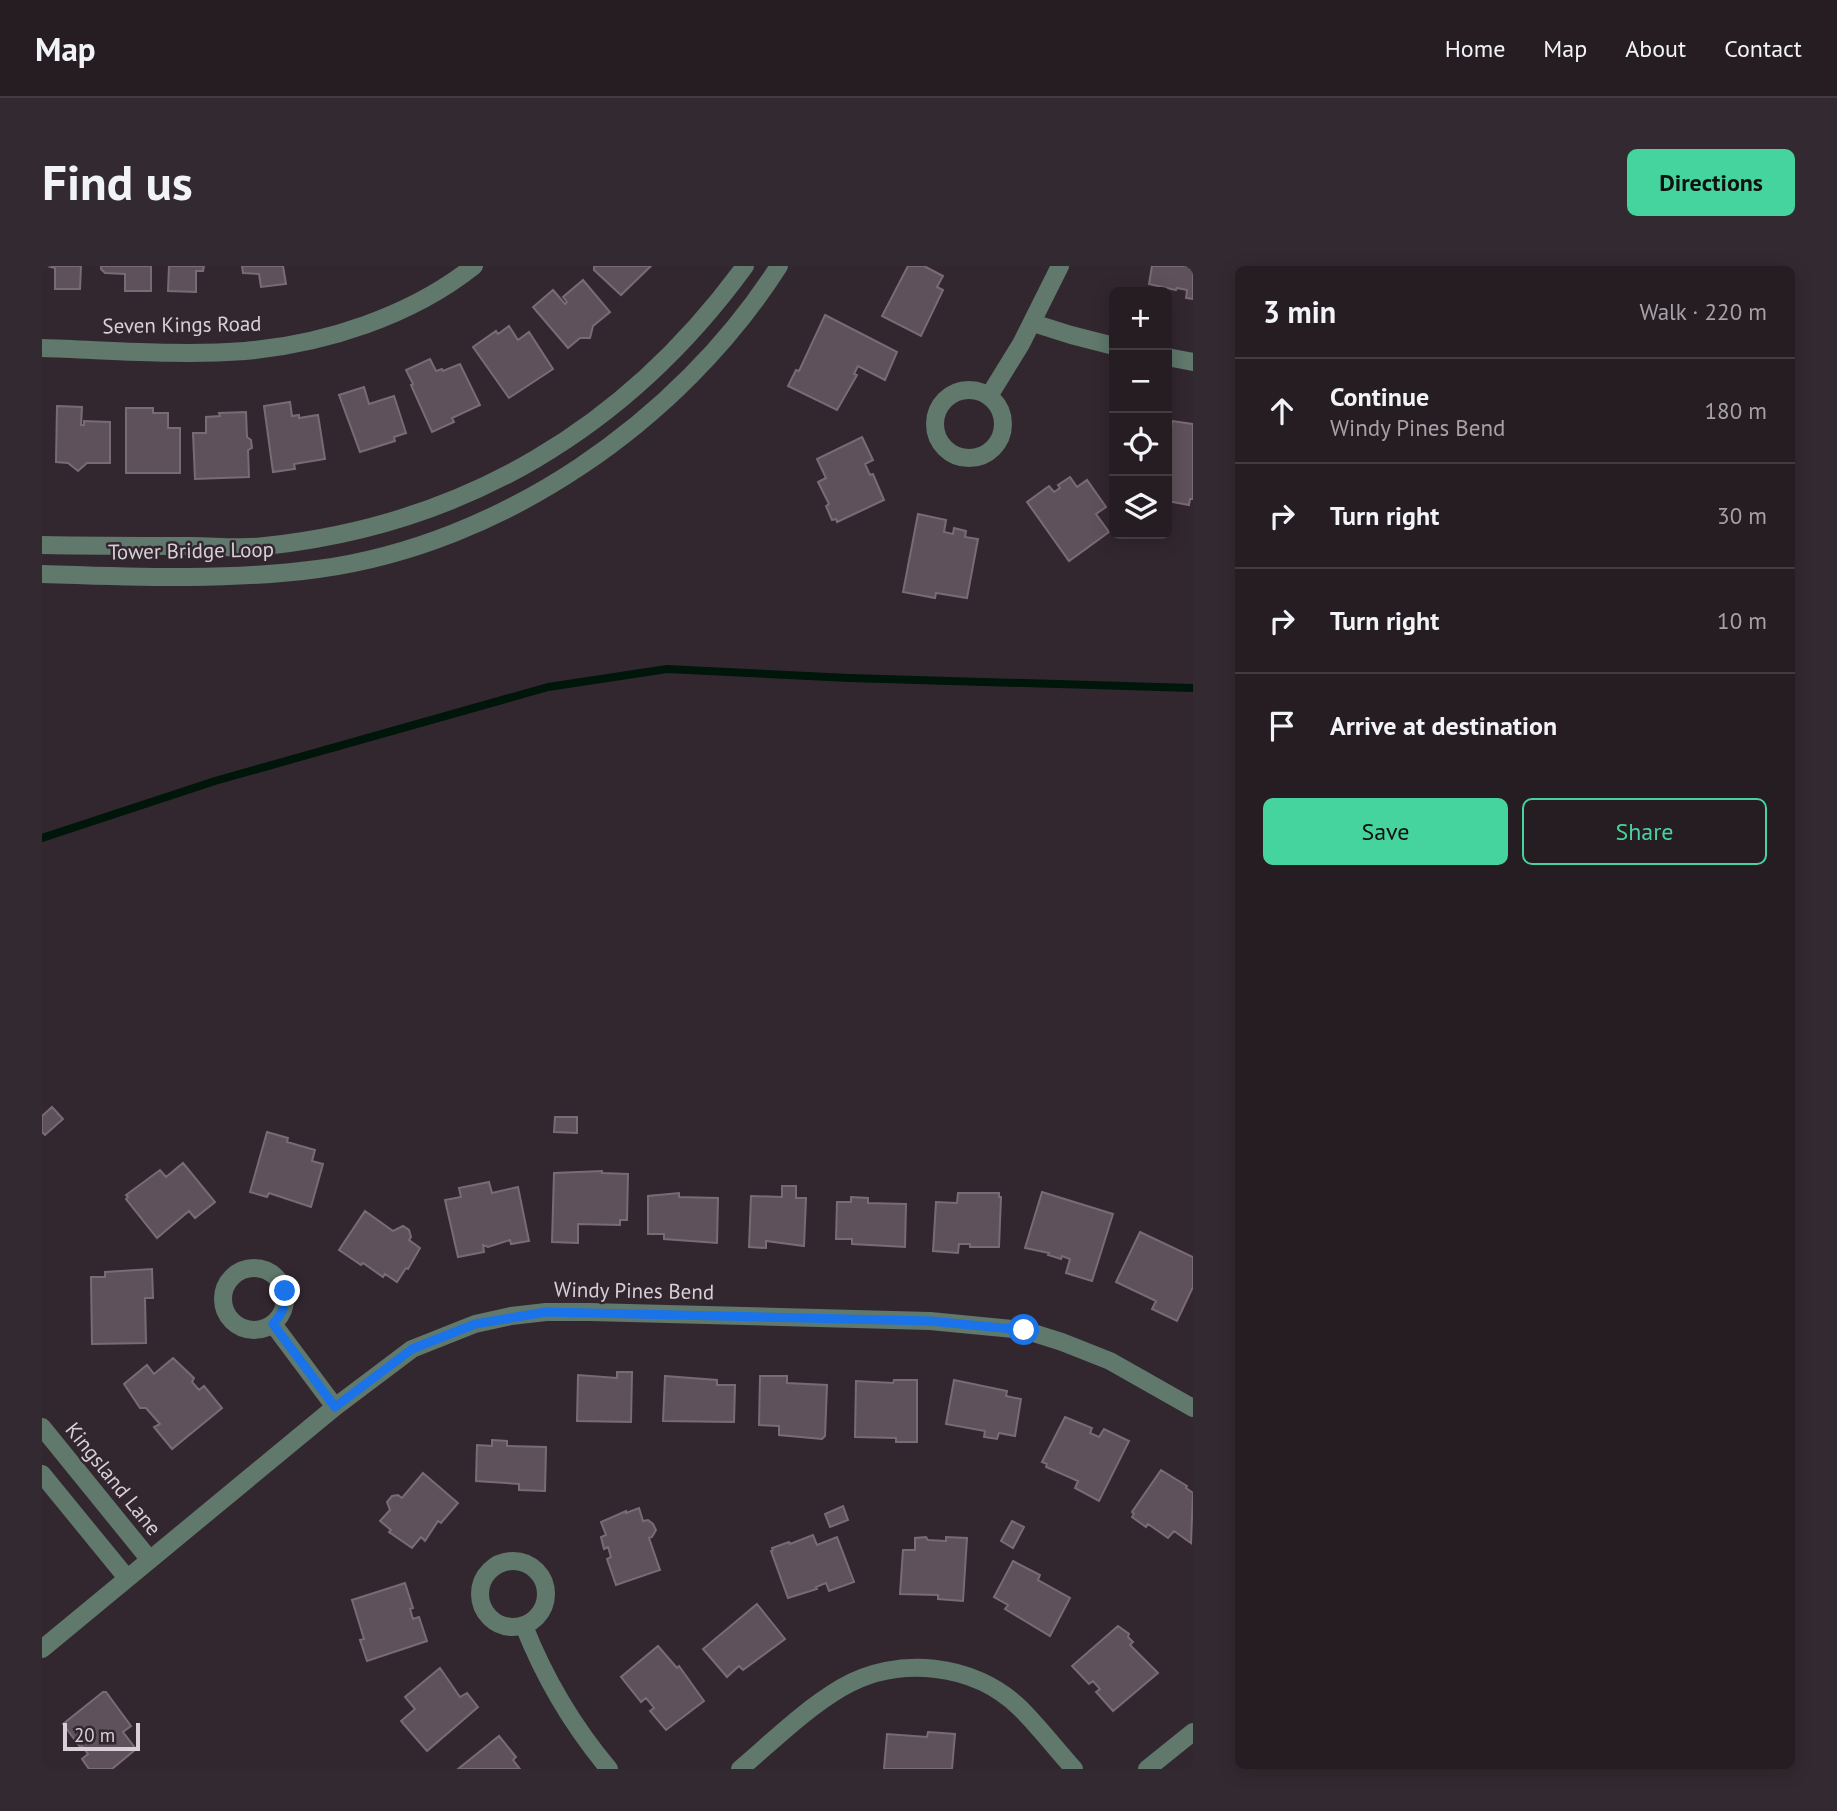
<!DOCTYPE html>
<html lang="en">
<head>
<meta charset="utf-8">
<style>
	body { margin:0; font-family:"PT Sans",sans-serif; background:#322a30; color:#f1f3f6 }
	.controls { position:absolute; right:21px; top:21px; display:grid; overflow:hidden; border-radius:10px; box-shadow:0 4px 18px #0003 }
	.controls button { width:63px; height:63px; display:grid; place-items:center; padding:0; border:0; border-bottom:2px solid #423b41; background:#261d23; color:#f1f3f6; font:35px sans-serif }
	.scale { position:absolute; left:21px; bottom:18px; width:77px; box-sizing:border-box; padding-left:7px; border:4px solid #d8d0d6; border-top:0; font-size:19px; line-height:24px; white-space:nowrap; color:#d8d0d6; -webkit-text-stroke:5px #33272f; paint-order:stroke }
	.stop { position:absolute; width:21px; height:21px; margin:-16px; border:5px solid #1a73e8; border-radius:50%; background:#fff }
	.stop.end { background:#1a73e8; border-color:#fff; box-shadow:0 2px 7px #0008 }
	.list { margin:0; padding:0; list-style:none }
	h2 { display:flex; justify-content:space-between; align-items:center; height:91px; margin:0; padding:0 28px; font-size:30px }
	h2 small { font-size:23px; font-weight:400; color:#a4a2a6 }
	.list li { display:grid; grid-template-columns:46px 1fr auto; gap:21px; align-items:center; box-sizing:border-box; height:105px; padding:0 28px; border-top:2px solid #423b41 }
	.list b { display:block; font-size:26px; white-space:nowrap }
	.list p { margin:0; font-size:23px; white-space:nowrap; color:#a4a2a6 }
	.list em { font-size:23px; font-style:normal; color:#a4a2a6 }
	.actions { display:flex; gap:14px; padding:21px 28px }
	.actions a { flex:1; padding:16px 0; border:2px solid #46d49e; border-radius:10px; text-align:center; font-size:24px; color:#46d49e }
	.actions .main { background:#46d49e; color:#111 }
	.icon { flex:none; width:38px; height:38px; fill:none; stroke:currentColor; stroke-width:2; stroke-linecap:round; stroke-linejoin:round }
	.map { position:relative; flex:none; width:1151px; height:1503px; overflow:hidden; border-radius:10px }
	header { display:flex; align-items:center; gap:42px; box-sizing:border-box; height:98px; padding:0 35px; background:#261d23; border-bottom:2px solid #423b41 }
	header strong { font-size:33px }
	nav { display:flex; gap:38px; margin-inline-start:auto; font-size:24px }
	.intro { display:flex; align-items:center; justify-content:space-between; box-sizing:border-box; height:168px; padding:0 42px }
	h1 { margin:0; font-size:49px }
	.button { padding:18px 32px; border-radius:10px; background:#46d49e; color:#111; font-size:24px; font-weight:700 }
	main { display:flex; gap:42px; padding:0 42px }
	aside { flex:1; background:#261d23; border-radius:10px; box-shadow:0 4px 18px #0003 }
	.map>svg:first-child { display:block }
</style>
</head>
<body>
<header>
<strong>Map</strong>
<nav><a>Home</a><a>Map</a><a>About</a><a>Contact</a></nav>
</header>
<div class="intro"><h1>Find us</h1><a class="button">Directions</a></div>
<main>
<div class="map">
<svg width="1151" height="1503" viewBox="0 0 1151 1503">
	<rect width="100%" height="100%" fill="#33272f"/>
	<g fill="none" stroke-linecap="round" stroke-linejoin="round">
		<path stroke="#00160b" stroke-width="8" d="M0 572 173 515 506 421 625 403 807 412 1151 422"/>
	</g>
	<path fill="#5f515b" stroke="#796b75" stroke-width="2" d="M5 0H39L38 23H13V2Z
		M59 0H109V25H83V8L63 7 59 3Z
		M127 0H162L161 5H154V26L126 25Z
		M200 0H241L244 18 219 21 217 8 201 7Z
		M552 0H609L579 29 552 4Z
		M866 0H882L901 10 895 21 901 24 879 70 840 50Z
		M1110 0H1151V33L1144 32 1145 24 1135 22 1134 24 1107 18Z
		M541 14 568 46 551 60 548 72H538L526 82 491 41 511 24 523 38 525 36 521 31Z
		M783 49 855 86 843 114 816 100 812 108 815 109 795 144 746 120 754 104 757 105Z
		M467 60 476 74 487 66 511 103 467 132 431 81 454 65 456 68Z
		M388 93 394 105 400 103 401 105 418 98 438 139 410 152 412 156 390 166 369 119 371 118 364 104Z
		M322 121 327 138 352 130 364 167 352 171 353 175 318 186 297 129Z
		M248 136 250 150 257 149V152L276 149 283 193 252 198 253 203 231 206 222 140Z
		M15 140 40 141 39 159H42V155L68 156V197H45L36 205 26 197 14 196Z
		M84 142H111V147H126V162H138V207H84Z
		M204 146 205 171 209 174 210 182 206 184 207 211 153 213 151 167H164V151L178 150 177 147Z
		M1130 155 1151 158V233H1148L1147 239 1125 235V185Z
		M820 171 831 194 823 198 828 209 831 208 842 234 795 256 794 253 790 254 784 240 787 238 776 216 784 212 775 193Z
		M1028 211 1035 221 1045 214 1064 241 1054 248 1067 266 1027 295 985 236 1007 220 1012 226 1018 222 1016 219Z
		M876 248 904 254 902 266 911 268 912 262 924 265 923 271 936 273 925 332 894 327 893 332 861 326Z
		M10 841 21 853 3 869 0 866V850Z
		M513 851H535V867L512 866Z
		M225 866 246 872 245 876 273 884 270 895 281 898 269 941 227 927 225 931 208 926Z
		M141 897 173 936 153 952 147 945 115 972 84 933 86 931 84 929 118 904 124 911Z
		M560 905V907L586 908 585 954H578V959L536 958V977L510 976 512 907Z
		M447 916 450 927 476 921 487 975 469 978 468 974 446 981 441 979 442 986 416 991 403 934 419 931 417 922Z
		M740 920H754V932H764L762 980 724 975V982L707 981 709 930 740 931Z
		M1000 926 1071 948 1050 1015 1024 1007 1028 993 1020 990 1019 993 1006 989 1007 987 983 982Z
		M637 927V931L676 932 675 977 622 973V968H606V930Z
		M916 927H957V931H959L957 981H928V978H917L916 987 891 985 894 936 915 937Z
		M809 931 826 932V937L864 938 863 981 810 978V973H794L795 936H809Z
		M323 945 351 965 361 960 367 964 369 971 367 974 378 982 366 1003 364 1002 355 1016 343 1008 341 1011 321 997 319 999 297 984Z
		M1098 966 1151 991V1021L1135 1055 1110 1043 1114 1035 1074 1016Z
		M110 1003 111 1032H103L104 1077 50 1078 49 1011H63V1006Z
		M131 1092 152 1112 150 1116 157 1124 162 1120 180 1142 130 1183 112 1161 118 1158 104 1142H98L82 1118 105 1099 112 1108Z
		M575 1106H590L589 1156 535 1155 536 1109 575 1112Z
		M623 1110 675 1114V1119H693L692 1156 621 1155Z
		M718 1110H745V1117L785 1119 783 1170 780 1173 737 1169V1160L717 1159Z
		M852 1114H875V1176H854V1172L813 1171 814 1115 851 1117Z
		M912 1114 965 1125 964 1130 979 1133 973 1170 957 1167 955 1173 942 1171 943 1165 904 1158Z
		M1023 1151 1050 1162 1048 1167 1057 1171 1062 1163 1087 1175 1057 1235 1033 1222 1036 1215 1004 1201 1005 1198 1000 1196Z
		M450 1174 465 1175V1180L504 1181 503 1225 477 1224V1218L434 1215 435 1179 450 1180Z
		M1119 1204 1145 1220 1144 1222 1151 1227 1149 1277 1132 1265 1126 1272 1106 1258 1104 1261 1090 1251 1092 1248 1090 1246Z
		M381 1207 416 1237 399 1257 396 1255 383 1275 379 1271 370 1282 347 1266 349 1264 338 1255 348 1244 345 1236 350 1230 356 1229 360 1232Z
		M801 1240 806 1254 788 1261 783 1248Z
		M597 1242 601 1255 606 1254 611 1258 614 1264 610 1271 607 1272 618 1304 574 1319 565 1293 569 1291 566 1281 562 1283 559 1271 564 1269 559 1256 584 1245V1247Z
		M970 1255 982 1261 971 1282 959 1275Z
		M771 1269 775 1279 795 1271 812 1316 787 1325 784 1317 774 1321 775 1323 746 1332 729 1285 731 1284 730 1282 747 1276 748 1278Z
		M884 1271 886 1274 904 1275V1271L925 1272 921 1335 896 1333V1329L858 1328 861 1284H873V1272Z
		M971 1295 998 1309 996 1314 1028 1332 1008 1370 963 1343 966 1339 952 1331Z
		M363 1317 371 1342 368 1343 371 1353 377 1351 385 1375 325 1395 318 1374 322 1373 310 1334Z
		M715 1338 743 1373 701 1404 697 1400 685 1411 661 1383Z
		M1076 1360 1087 1368 1086 1371 1091 1376 1088 1379 1116 1407 1071 1445 1054 1426 1058 1423 1051 1415 1047 1418 1030 1400Z
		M616 1380 635 1402 637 1400 662 1435 624 1464 608 1445 612 1442 604 1432 599 1436 579 1411Z
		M398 1402 418 1431 425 1427 436 1441 385 1485 359 1455 373 1443 363 1431Z
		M61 1426H64L89 1460 81 1466 94 1483 70 1503H47L40 1493 46 1488 40 1480 38 1481 21 1458Z
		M886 1466 913 1468 910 1503H842L845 1468 885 1471Z
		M457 1470 474 1491 471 1494 478 1503H416Z"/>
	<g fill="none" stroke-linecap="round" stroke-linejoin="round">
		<path stroke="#61786c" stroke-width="18" d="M991 57 1029 69 1072 80
			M0 82C67 84 136 90 203 85 283 78 369 50 432 0
			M1125 91 1151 96
			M893 158a34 34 0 1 1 68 0a34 34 0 1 1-68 0Z
			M947 130 979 78 1018 0
			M0 279C50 280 99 280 149 280 173 280 199 283 223 280 423 259 585 162 703 0
			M0 308C92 311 185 315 276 303 460 278 637 156 737 0
			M181 1033a31 31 0 1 1 62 0a31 31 0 1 1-62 0Z
			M231 1058 293 1141
			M0 1161 108 1294
			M0 1208 85 1312
			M438 1328a33 33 0 1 1 66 0a33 33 0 1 1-66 0Z
			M482 1360C503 1413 530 1459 567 1503
			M0 1383 293 1141 370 1083 433 1058 469 1050 504 1046H548L888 1055 982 1064 1020 1076 1068 1095 1151 1142
			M698 1503C731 1475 762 1444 799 1422 855 1389 932 1397 978 1442 997 1461 1014 1483 1032 1503
			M1105 1503 1151 1466"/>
	</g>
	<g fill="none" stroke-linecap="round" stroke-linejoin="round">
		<path stroke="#1a73e8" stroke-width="9" d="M243 1025C244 1039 241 1047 231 1058L293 1141 370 1083 433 1058 504 1046 888 1055 982 1064"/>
	</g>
	<g text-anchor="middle" stroke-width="5" stroke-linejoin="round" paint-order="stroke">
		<g font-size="21" fill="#d8d0d6" stroke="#33272f">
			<text transform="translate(140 59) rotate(-1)" y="7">Seven Kings Road</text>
			<text transform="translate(149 285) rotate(-1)" y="7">Tower Bridge Loop</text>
			<text transform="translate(592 1025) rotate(1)" y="7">Windy Pines Bend</text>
			<text transform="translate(71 1213) rotate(51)" y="7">Kingsland Lane</text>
		</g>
	</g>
</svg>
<div class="controls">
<button>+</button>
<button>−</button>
<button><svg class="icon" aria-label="locate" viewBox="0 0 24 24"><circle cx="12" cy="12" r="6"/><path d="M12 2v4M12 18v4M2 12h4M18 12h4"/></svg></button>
<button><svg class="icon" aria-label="layers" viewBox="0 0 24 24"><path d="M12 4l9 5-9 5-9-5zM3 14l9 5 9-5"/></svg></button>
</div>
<div class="scale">20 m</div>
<div class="stop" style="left:982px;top:1064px"></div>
<div class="stop end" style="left:243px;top:1025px"></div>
</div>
<aside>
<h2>3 min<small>Walk · 220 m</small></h2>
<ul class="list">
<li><svg class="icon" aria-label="ahead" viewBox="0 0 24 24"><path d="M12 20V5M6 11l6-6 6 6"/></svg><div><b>Continue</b><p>Windy Pines Bend</p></div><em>180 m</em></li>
<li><svg class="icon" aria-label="right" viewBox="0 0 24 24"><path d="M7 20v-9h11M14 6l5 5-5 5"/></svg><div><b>Turn right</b></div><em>30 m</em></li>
<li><svg class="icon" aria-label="right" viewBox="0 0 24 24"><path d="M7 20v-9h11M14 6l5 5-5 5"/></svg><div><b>Turn right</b></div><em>10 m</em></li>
<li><svg class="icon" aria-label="arrive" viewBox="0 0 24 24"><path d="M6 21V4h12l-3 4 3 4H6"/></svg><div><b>Arrive at destination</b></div></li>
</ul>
<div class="actions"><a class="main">Save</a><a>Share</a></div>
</aside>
</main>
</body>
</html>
